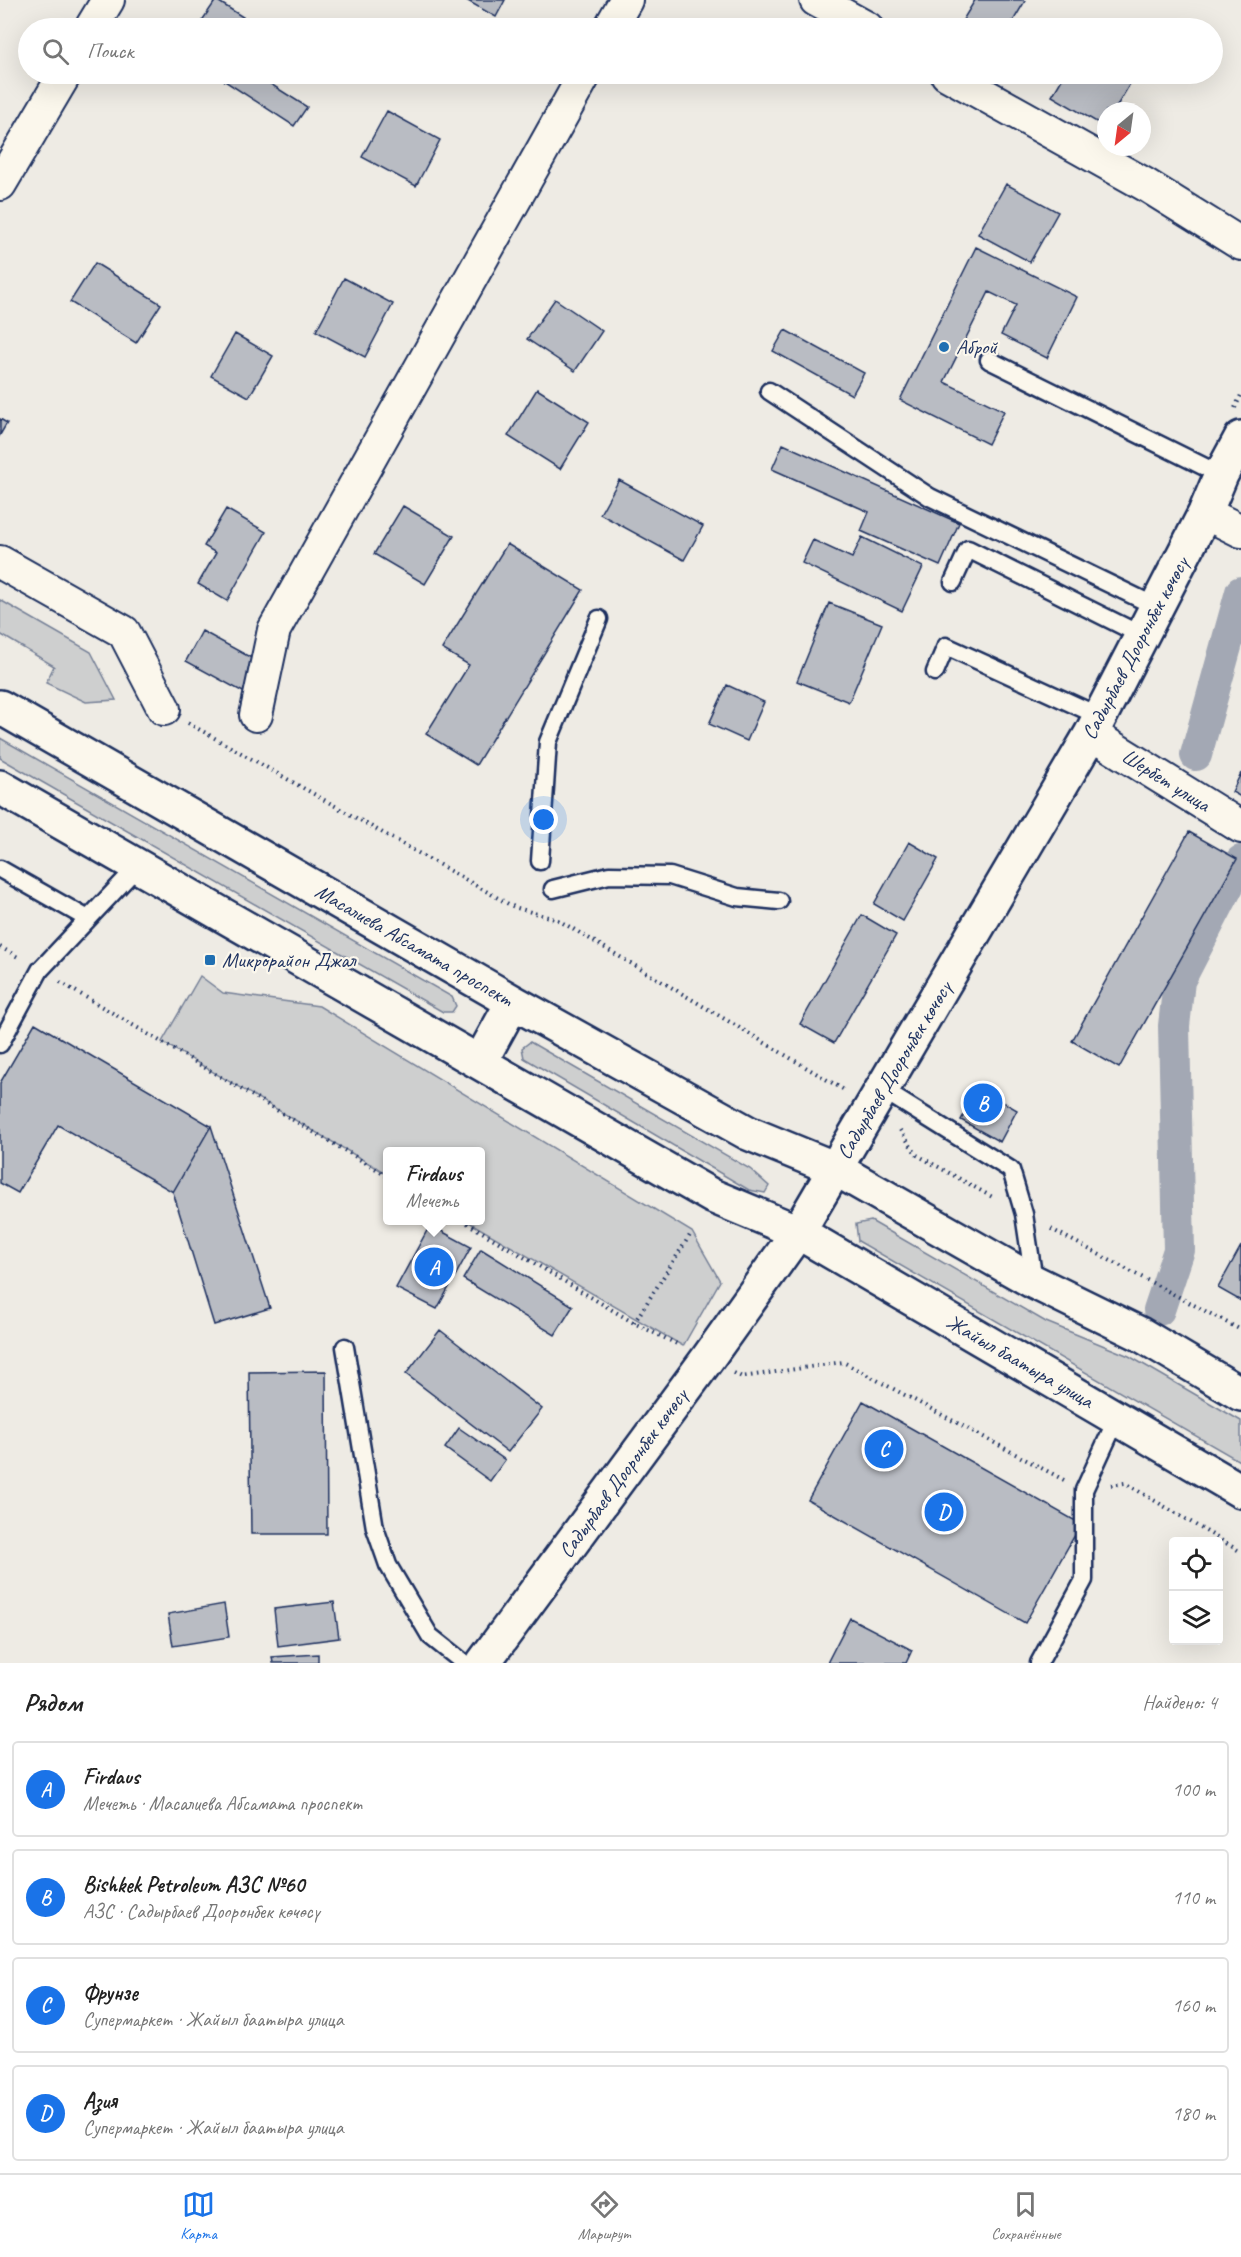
<!DOCTYPE html>
<html lang="ru">
<head>
<meta charset="utf-8">
<style>
	body { margin:0; font-family:Caveat,sans-serif; background:#f2f2f2; color:#222 }
	.controls { position:absolute; right:18px; bottom:18px; display:grid; overflow:hidden; border-radius:6px; box-shadow:0 6px 24px #0002 }
	.controls button { width:54px; height:54px; display:grid; place-items:center; padding:0; border:0; border-bottom:2px solid #e0e0e0; background:#fff; color:#222; font:30px sans-serif }
	.compass { position:absolute; left:1097px; top:102px; width:54px; height:54px; border-radius:50%; background:#fff; box-shadow:0 6px 24px #0002; rotate:209deg }
	.you { position:absolute; left:544px; top:820px; width:21px; height:21px; margin:-15px; border:4px solid #fff; border-radius:50%; background:#1a73e8; box-shadow:0 0 0 9px #1a73e833 }
	.badge { display:grid; place-items:center; width:39px; height:39px; border-radius:50%; background:#1a73e8; color:#fff; font-size:20px; font-weight:700 }
	.pin { position:absolute; translate:-50% -50%; border:3px solid #fff; box-shadow:0 2px 6px #0006 }
	.popup { position:absolute; left:383px; top:1147px; width:102px; height:78px; box-sizing:border-box; display:grid; place-content:center; border-radius:6px; background:#fff; filter:drop-shadow(0 2px 4px #0005); font-size:20px; white-space:nowrap; color:#767676 }
	.popup b { font-size:22px; color:#222 }
	.popup::after { content:''; position:absolute; left:50%; top:100%; margin-left:-12px; border:12px solid transparent; border-top-color:#fff }
	.list { margin:0; padding:0; list-style:none }
	h2 { display:flex; justify-content:space-between; align-items:center; height:78px; margin:0; padding:0 24px; font-size:26px }
	h2 small { font-size:20px; font-weight:400; color:#767676 }
	.list li { display:grid; grid-template-columns:39px 1fr auto; gap:18px; align-items:center; box-sizing:border-box; height:96px; margin:0 12px 12px; padding:0 12px; border:2px solid #e0e0e0; border-radius:6px }
	.list b { display:block; font-size:22px; white-space:nowrap }
	.list p { margin:0; font-size:20px; white-space:nowrap; color:#767676 }
	.list em { font-size:20px; font-style:normal; color:#767676 }
	.icon { flex:none; width:33px; height:33px; fill:none; stroke:currentColor; stroke-width:2; stroke-linecap:round; stroke-linejoin:round }
	.map { position:relative; flex:none; width:1241px; height:1663px; overflow:hidden }
	.search { position:absolute; background:#fff; box-shadow:0 6px 24px #0002; left:18px; right:18px; top:18px; height:66px; display:flex; align-items:center; gap:15px; box-sizing:border-box; padding:0 21px; border-radius:33px; color:#767676; font-size:22px }
	.sheet { height:510px; background:#fff }
	nav { display:flex; justify-content:space-around; align-items:center; box-sizing:border-box; height:84px; border-top:2px solid #e0e0e0; background:#fff; font-size:16px; color:#767676 }
	nav a { display:grid; justify-items:center; gap:3px }
	nav .on { color:#1a73e8 }
	.map>svg:first-child { display:block }
</style>
</head>
<body>
<div class="map">
<svg width="1241" height="1663" viewBox="0 0 1241 1663">
	<rect width="100%" height="100%" fill="#eeebe4"/>
	<filter id="ink" filterUnits="userSpaceOnUse"><feTurbulence type="fractalNoise" baseFrequency=".0167" numOctaves="2"/><feDisplacementMap in="SourceGraphic" scale="12" xChannelSelector="R" yChannelSelector="G"/><feConvolveMatrix kernelMatrix="1 2 1 2 8 2 1 2 1" color-interpolation-filters="sRGB"/></filter>
	<g filter="url(#ink)">
		<path fill="#cecfcf" stroke="#747f96" stroke-width="1.5" d="M0 600 91 652 116 700 86 702 46 683 54 666 0 634Z
			M0 738 452 997 456 1006 452 1012H443L0 758Z
			M200 976 223 993 319 1006 692 1232 720 1281 683 1346 467 1221 480 1220V1152H388L387 1174 162 1042Z
			M530 1042 750 1169 769 1186 765 1193 749 1190 524 1058 522 1048Z
			M871 1221 1046 1322 1129 1356 1241 1421V1462L858 1241 856 1224Z"/>
		<g fill="none" stroke-linecap="round" stroke-linejoin="round">
			<path stroke="#a3a8b4" stroke-width="32" d="M1196 755 1241 592
				M1159 1310 1179 1250 1174 1026 1179 981 1241 861"/>
		</g>
		<path fill="#b9bcc3" stroke="#1b2f5e" stroke-width="1.5" d="M216 0 260 28H197Z
			M466 0H505L496 17Z
			M975 0H1023L1025 1 1009 28H958Z
			M214 74H255L307 107 294 126Z
			M1065 74H1129L1134 77 1114 111H1106L1105 127 1052 96Z
			M387 111 440 140 416 186 362 157Z
			M1006 184 1058 212 1030 262 978 234Z
			M976 247 1077 297 1047 358 1001 335 1016 305 989 292 944 382 1004 411 988 444 900 400Z
			M95 263 161 304 136 343 70 302Z
			M344 278 393 304 365 357 316 331Z
			M555 299 602 331 575 371 527 339Z
			M785 330 864 373 852 395 773 351Z
			M235 334 273 356 249 397 211 376Z
			M537 389 589 422 560 469 508 436Z
			M0 419 7 423 0 435Z
			M783 444 959 523 940 566 861 531 869 512 772 469Z
			M619 480 703 526 684 560 600 514Z
			M403 506 454 536 425 584 374 554Z
			M226 509 266 532 227 601 198 584 216 553 204 546Z
			M862 537 923 567 902 611 802 563 813 540 852 558Z
			M507 544 583 590 476 765 426 734 469 665 442 649Z
			M829 603 882 624 849 702 797 681Z
			M202 631 259 662 243 692 186 661Z
			M727 685 764 702 747 741 709 724Z
			M1241 773V797L1232 792Z
			M1189 832 1237 859 1119 1068 1072 1041Z
			M909 842 938 859 903 921 874 904Z
			M862 915 896 935 834 1043 800 1024Z
			M35 1023 211 1126 173 1192 58 1125 18 1193 0 1183V1083Z
			M979 1088 1017 1110 1000 1142 961 1120Z
			M211 1126 270 1308 214 1325 173 1192Z
			M430 1225 471 1247 437 1309 396 1288Z
			M1241 1246V1301L1218 1288Z
			M481 1249 573 1306 555 1335 463 1279Z
			M440 1330 542 1409 508 1452 406 1374Z
			M326 1371 327 1534H251L249 1372Z
			M863 1401 1081 1524 1025 1623 808 1500Z
			M459 1428 505 1460 490 1481 445 1448Z
			M334 1602 339 1638 278 1646 274 1609Z
			M224 1604 229 1637 173 1646 168 1614Z
			M850 1618 912 1650 906 1663H827Z
			M318 1654V1663H273L272 1657Z"/>
		<g fill="none" stroke-linecap="round" stroke-linejoin="round">
			<g stroke="#1b2f5e" stroke-width="21">
				<path id="lane" d="M989 360 1221 475
					M769 391 930 497 1157 607
					M953 582 968 549 1143 636
					M935 672 946 646 1099 716
					M540 861 548 742 599 619
					M0 869 88 919
					M553 889 609 875 670 876 737 897 779 901
					M0 1044 40 970 138 866
					M883 1090 1011 1170 1024 1214 1034 1281
					M345 1347 375 1528 388 1565 430 1636 464 1663
					M1039 1663 1084 1580V1490L1117 1418"/>
			</g>
			<g stroke="#1b2f5e" stroke-width="36">
				<path id="street" d="M816 0 867 28
					M91 28 108 0
					M610 28 626 0
					M947 74 1146 185 1241 244
					M0 184 65 74
					M1205 513 1241 531
					M0 562 124 632 164 709
					M256 715 274 630 585 74
					M1091 734 1241 827"/>
			</g>
			<g stroke="#1b2f5e" stroke-width="38">
				<path id="secondary" d="M483 1663 708 1358 798 1232 1091 734 1205 513 1221 475 1241 438"/>
			</g>
			<g stroke="#1b2f5e" stroke-width="38">
				<path id="primary" d="M0 707 513 1002 748 1133 836 1169 1034 1282 1140 1334 1241 1394
					M0 787 712 1196 798 1232 1241 1491
					M480 1062 513 1002"/>
			</g>
			<path stroke="#1b2f5e" stroke-width="4" stroke-dasharray="1.5 4.5" stroke-linecap="butt" d="M1235 408 1241 395
				M188 723 514 907 558 920 846 1091
				M0 947 20 958
				M60 982 388 1176
				M900 1130 917 1155 994 1198
				M462 1220 634 1323 679 1345
				M1051 1229 1241 1330
				M634 1323 692 1232
				M734 1373 742 1377 843 1362 1064 1480
				M1111 1485 1125 1483 1241 1552"/>
			<use href="#lane" stroke="#fbf7ec" stroke-width="16"/>
			<use href="#street" stroke="#fbf7ec" stroke-width="32"/>
			<use href="#secondary" stroke="#fbf7ec" stroke-width="33"/>
			<use href="#primary" stroke="#fbf7ec" stroke-width="33"/>
		</g>
	</g>
	<g fill="#1f6fb2" stroke="#fbf7ec" stroke-width="2">
		<circle cx="944" cy="347" r="6"/>
		<rect x="204" y="954" width="12" height="12" rx="3"/>
	</g>
	<g text-anchor="middle" stroke-width="4.5" stroke-linejoin="round" paint-order="stroke">
		<g font-size="21" fill="#1b2f5e" stroke="#fbf7ec" text-anchor="start">
			<text x="956" y="354">Аброй</text>
			<text x="222" y="967">Микрорайон Джал</text>
		</g>
		<g font-size="21" fill="#1b2f5e" stroke="#fbf7ec">
			<text transform="translate(1135 648) rotate(-62)" y="7">Садырбаев Дооронбек көчөсү</text>
			<text transform="translate(1166 780) rotate(32)" y="7">Шербет улица</text>
			<text transform="translate(414 945) rotate(30)" y="7">Масалиева Абсамата проспект</text>
			<text transform="translate(894 1070) rotate(-59)" y="7">Садырбаев Дооронбек көчөсү</text>
			<text transform="translate(1020 1361) rotate(30)" y="7">Жайыл баатыра улица</text>
			<text transform="translate(623 1473) rotate(-54)" y="7">Садырбаев Дооронбек көчөсү</text>
		</g>
	</g>
</svg>
<div class="controls">
<button><svg class="icon" aria-label="locate" viewBox="0 0 24 24"><circle cx="12" cy="12" r="6"/><path d="M12 2v4M12 18v4M2 12h4M18 12h4"/></svg></button>
<button><svg class="icon" aria-label="layers" viewBox="0 0 24 24"><path d="M12 4l9 5-9 5-9-5zM3 14l9 5 9-5"/></svg></button>
</div>
<svg class="compass" viewBox="-18 -18 36 36"><path d="M0-13l5 13h-10z" fill="#e53935"/><path d="M0 13l5-13h-10z" fill="#767676"/></svg>
<div class="you"></div>
<div class="pin badge" style="left:434px;top:1267px">A</div>
<div class="popup"><b>Firdaus</b>Мечеть</div>
<div class="pin badge" style="left:983px;top:1103px">B</div>
<div class="pin badge" style="left:884px;top:1449px">C</div>
<div class="pin badge" style="left:944px;top:1512px">D</div>
<div class="search"><svg class="icon" aria-label="search" viewBox="0 0 24 24"><circle cx="10" cy="10" r="6"/><path d="M15 15l6 6"/></svg>Поиск</div>
</div>
<section class="sheet">
<h2>Рядом<small>Найдено: 4</small></h2>
<ul class="list">
<li><span class="badge">A</span><div><b>Firdaus</b><p>Мечеть · Масалиева Абсамата проспект</p></div><em>100 m</em></li>
<li><span class="badge">B</span><div><b>Bishkek Petroleum АЗС №60</b><p>АЗС · Садырбаев Дооронбек көчөсү</p></div><em>110 m</em></li>
<li><span class="badge">C</span><div><b>Фрунзе</b><p>Супермаркет · Жайыл баатыра улица</p></div><em>160 m</em></li>
<li><span class="badge">D</span><div><b>Азия</b><p>Супермаркет · Жайыл баатыра улица</p></div><em>180 m</em></li>
</ul>
</section>
<nav>
<a class="on"><svg class="icon" aria-label="map" viewBox="0 0 24 24"><path d="M3 6l6-2 6 2 6-2v14l-6 2-6-2-6 2zM9 4v14M15 6v14"/></svg>Карта</a>
<a><svg class="icon" aria-label="directions" viewBox="0 0 24 24"><path d="M12 3l9 9-9 9-9-9zM9 14v-3h6M13 9l2 2-2 2"/></svg>Маршрут</a>
<a><svg class="icon" aria-label="saved" viewBox="0 0 24 24"><path d="M7 4h10v16l-5-4-5 4z"/></svg>Сохранённые</a>
</nav>
</body>
</html>
